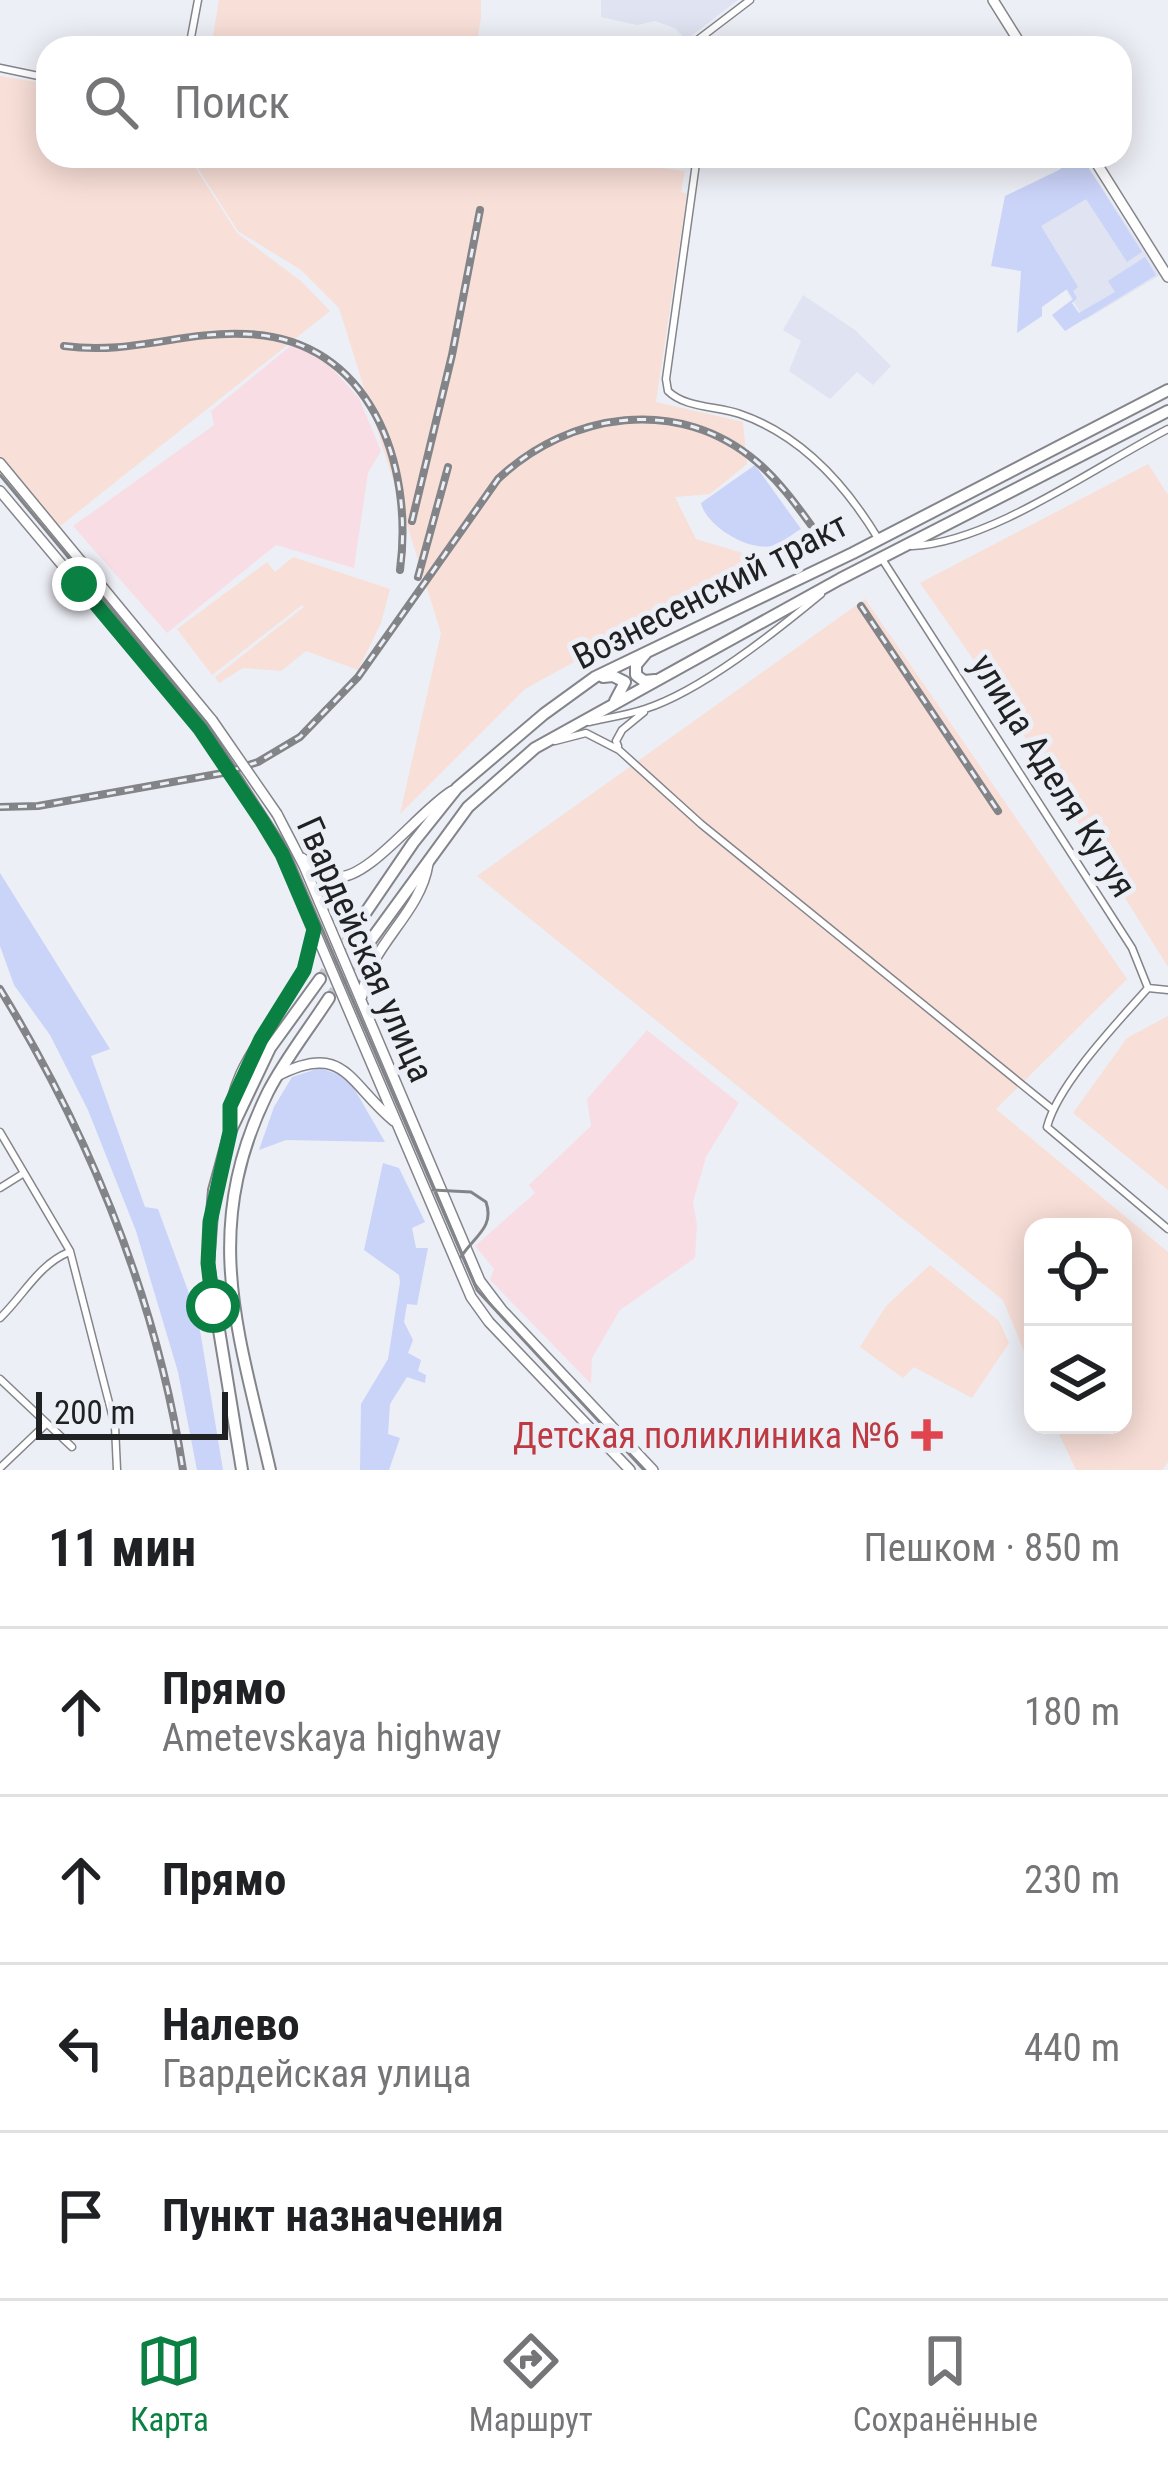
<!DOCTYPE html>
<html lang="ru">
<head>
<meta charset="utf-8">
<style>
	body { margin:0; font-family:"Roboto Condensed",sans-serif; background:#f2f2f2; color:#202124 }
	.controls { position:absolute; right:36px; bottom:36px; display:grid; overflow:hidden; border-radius:24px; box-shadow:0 6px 30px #0003 }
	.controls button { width:108px; height:108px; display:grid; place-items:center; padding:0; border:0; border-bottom:3px solid #e0e0e0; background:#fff; color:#202124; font:60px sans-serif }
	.scale { position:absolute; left:36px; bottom:30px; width:192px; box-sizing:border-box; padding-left:12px; border:6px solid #202123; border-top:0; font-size:33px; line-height:42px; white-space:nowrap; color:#202123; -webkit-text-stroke:9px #edeff6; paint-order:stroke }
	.stop { position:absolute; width:36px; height:36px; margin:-27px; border:9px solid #0b8043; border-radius:50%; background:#fff }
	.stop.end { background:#0b8043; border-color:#fff; box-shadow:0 3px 12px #0008 }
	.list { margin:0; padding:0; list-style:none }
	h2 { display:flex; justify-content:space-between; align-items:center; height:156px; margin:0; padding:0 48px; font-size:51px }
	h2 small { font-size:39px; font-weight:400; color:#757577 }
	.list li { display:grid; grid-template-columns:78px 1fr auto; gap:36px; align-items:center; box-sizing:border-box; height:168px; padding:0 48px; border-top:3px solid #e0e0e0 }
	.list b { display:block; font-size:45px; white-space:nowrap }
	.list p { margin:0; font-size:39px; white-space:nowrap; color:#757577 }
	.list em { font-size:39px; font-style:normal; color:#757577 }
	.icon { flex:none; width:66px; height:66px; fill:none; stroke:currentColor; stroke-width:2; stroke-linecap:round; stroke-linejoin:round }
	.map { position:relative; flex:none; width:1168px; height:1470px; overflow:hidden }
	.search { position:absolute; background:#fff; box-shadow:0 6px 30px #0003; left:36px; right:36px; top:36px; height:132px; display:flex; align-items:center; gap:30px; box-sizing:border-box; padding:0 42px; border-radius:36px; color:#757577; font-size:45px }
	.sheet { height:828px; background:#fff }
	nav { display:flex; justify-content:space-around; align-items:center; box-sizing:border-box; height:168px; border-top:3px solid #e0e0e0; background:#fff; font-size:33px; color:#757577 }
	nav a { display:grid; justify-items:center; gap:6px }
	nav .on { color:#0b8043 }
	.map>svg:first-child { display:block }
</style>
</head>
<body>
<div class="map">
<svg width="1168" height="1470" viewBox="0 0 1168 1470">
	<rect width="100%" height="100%" fill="#edeff6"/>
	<path fill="#f8dee4" d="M293 344 328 364 359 398 381 451 368 473 354 568 276 545 167 633 73 526 214 425 211 411Z
		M647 1030 739 1103 706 1157 693 1202 697 1225 695 1258 620 1310 592 1358 591 1384 490 1280 494 1269 475 1246 535 1193 529 1185 591 1126 587 1099Z"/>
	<path fill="#f8dfd7" d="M219 0H481V18L476 48H211Z
		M0 76 48 84V156H188L237 233 302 282 330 311 59 527 0 457Z
		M190 156H593L594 159 685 171 681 192 687 194 656 402 743 422 747 464 710 494 675 497 696 539 749 555 761 564 718 591 650 620 525 689 400 814 441 633 339 308 301 270 238 231Z
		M1148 464 1168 495V967L1003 702 920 583Z
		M293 557 390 589 381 623 358 670 306 651 281 671 243 668 219 683 215 677 304 607 302 605 212 675 177 629 267 562 275 572Z
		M865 599 1127 979 996 1109 1168 1252V1462L1162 1470H1076L1055 1425H1123V1227H1033V1373L1003 1300 477 876Z
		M1168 1016V1190L1073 1113 1127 1038Z
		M930 1265 999 1321 1009 1343 972 1398 914 1367 903 1378 860 1347 886 1306Z"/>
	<path fill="#e0e3f1" d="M601 0H738L686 40 675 28 655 21 637 25 601 17Z
		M1085 162 1160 275 1085 320 1019 216 1043 187Z
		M803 295 855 330 891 366 873 385 857 372 830 399 789 371 801 341 783 330Z"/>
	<path fill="#cad3f8" d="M1060 156H1081L1142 252 1127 262 1086 199 1041 226 1078 287 1073 291 1077 298 1072 303 1079 313 1115 292 1108 281 1145 257 1156 275 1065 331 1052 315 1073 299 1067 289 1042 307V316L1017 333 1021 271 991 266 1005 196 1061 169 1057 158Z
		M755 465 801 529C793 533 783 543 776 545 751 554 706 526 701 503Z
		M0 873 110 1049 91 1056 145 1207 158 1209 198 1318 223 1470H197L178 1372 136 1231 88 1110 50 1035 14 985 0 946Z
		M320 1068 348 1078 385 1142 286 1140 259 1150 274 1107 292 1077Z
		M383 1163 399 1168 425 1222 412 1228 416 1248H428L417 1305 407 1304 404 1322 413 1340 408 1353 421 1360 418 1371 426 1375 425 1383 407 1377 390 1404 388 1434 400 1438 389 1470H360L361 1404 388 1359 400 1282 399 1275 364 1250Z"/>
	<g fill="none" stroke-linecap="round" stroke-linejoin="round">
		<path stroke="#c4c6cc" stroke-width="10" stroke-dasharray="10 5" stroke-linecap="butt" d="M320 979 351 934
			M329 998 360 955"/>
		<g stroke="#83858b" stroke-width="9">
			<path id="street" d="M705 35 711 48
				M483 46 493 48
				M189 48 198 0
				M687 48 750 0
				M0 68 48 78
				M697 156 666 379 668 391C685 408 717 406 740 414 801 435 846 485 879 540
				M912 546C990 543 1096 466 1168 429
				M882 559 1132 948 1148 988
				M589 722C607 718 627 715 645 709 701 691 775 632 821 594
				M555 741 586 733 619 750 701 824 1052 1109
				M618 746 616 741 622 730 644 712
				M1148 988C1118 1022 1058 1084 1047 1127L1168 1229
				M1148 988 1168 990
				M0 1132 70 1251 115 1426 117 1470
				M0 1188 24 1173
				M0 1318C24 1295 38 1265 69 1252
				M0 1379 72 1447
				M0 1468 45 1425"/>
		</g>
		<g stroke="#83858b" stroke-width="12">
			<path id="secondary" d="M993 0 1023 48
				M1092 156 1168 277
				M0 463 212 720
				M0 491 200 729
				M277 814 304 866 480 1281 502 1310 653 1470
				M263 821 282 854 471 1297 489 1322 630 1470
				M302 858C312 865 324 876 336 877 369 880 420 810 452 791
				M362 996C369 945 420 915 428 864
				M277 1076C345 1041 348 1083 394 1121
				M230 1131C223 1055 305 1006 313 934"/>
		</g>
		<g stroke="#83858b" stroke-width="14">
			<path id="primary" d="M646 653 636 665V675L644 681 655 680
				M603 677 613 676 625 682 615 701
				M351 934 413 843 457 788 544 714 595 677 853 553 1168 390
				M360 955 468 807 535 748 840 579 1168 411
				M242 1470 208 1263 214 1190 230 1132 270 1048 320 979
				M270 1470C238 1330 200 1230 268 1092 285 1059 309 1029 329 998"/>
		</g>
		<use href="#street" stroke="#fff" stroke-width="6"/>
		<use href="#secondary" stroke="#fff" stroke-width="9"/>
		<use href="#primary" stroke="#fff" stroke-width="10"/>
		<path stroke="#828488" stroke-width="3" d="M0 475 207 724 287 847 477 1290 644 1470
			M433 1190 471 1192 486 1202C495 1228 473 1237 461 1257"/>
		<g stroke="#828488" stroke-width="8">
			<path id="rail" d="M64 346C133 355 181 331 246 334 371 338 414 465 400 570
				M412 521 452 355 480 210
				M418 577 448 467
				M861 606 998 811
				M0 807 38 806 223 773 258 762 300 737 358 677 498 479C569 412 679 395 757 462 778 480 795 503 811 525
				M0 989C91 1138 156 1296 183 1470"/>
		</g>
		<use href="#rail" stroke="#edeff6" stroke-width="3" stroke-dasharray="9" stroke-linecap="butt"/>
		<g stroke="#83858b" stroke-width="12" stroke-linecap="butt">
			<path id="secondary-bridge" d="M212 720 277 814
				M200 729 263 821"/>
		</g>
		<use href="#secondary-bridge" stroke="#fff" stroke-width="9"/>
	</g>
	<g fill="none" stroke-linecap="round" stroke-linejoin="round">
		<path stroke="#0b8043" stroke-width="15" d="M79 584 200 729 262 821 282 854 314 929 304 970 261 1039 230 1106V1132L210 1222 208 1263 213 1306"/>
	</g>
	<path fill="#e0444e" stroke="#edeff6" stroke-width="4.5" d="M921 1417h12v12h12v12h-12v12h-12v-12h-12v-12h12z"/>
	<g text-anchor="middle" stroke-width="10" stroke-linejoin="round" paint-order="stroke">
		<g font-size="36" fill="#202123" stroke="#edeff6">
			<text transform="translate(710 590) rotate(-27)" y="13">Вознесенский тракт</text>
			<text transform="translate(1054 775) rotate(58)" y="13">улица Аделя Кутуя</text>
			<text transform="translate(366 949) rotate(66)" y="13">Гвардейская улица</text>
		</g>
		<g font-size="36" fill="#be3a42" stroke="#edeff6" text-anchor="end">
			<text x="900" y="1448">Детская поликлиника №6</text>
		</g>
	</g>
</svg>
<div class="controls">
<button><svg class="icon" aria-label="locate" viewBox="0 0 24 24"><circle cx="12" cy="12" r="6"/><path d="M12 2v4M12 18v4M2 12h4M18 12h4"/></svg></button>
<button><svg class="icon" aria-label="layers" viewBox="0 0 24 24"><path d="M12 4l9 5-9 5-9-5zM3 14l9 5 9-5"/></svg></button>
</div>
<div class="scale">200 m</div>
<div class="stop" style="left:213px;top:1306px"></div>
<div class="stop end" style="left:79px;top:584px"></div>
<div class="search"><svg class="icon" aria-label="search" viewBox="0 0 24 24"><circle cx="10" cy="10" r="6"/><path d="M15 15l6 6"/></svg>Поиск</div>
</div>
<section class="sheet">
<h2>11 мин<small>Пешком · 850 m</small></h2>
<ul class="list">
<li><svg class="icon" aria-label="ahead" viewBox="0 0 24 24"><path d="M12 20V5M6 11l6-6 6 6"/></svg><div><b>Прямо</b><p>Ametevskaya highway</p></div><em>180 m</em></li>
<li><svg class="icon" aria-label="ahead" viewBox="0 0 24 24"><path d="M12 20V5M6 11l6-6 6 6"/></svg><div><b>Прямо</b></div><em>230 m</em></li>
<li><svg class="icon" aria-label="left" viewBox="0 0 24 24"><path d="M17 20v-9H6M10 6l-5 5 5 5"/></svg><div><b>Налево</b><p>Гвардейская улица</p></div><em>440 m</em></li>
<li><svg class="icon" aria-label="arrive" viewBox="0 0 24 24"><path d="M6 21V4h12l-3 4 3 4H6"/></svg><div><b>Пункт назначения</b></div></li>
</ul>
</section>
<nav>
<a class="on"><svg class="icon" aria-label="map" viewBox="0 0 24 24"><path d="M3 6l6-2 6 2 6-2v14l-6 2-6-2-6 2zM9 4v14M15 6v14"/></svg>Карта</a>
<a><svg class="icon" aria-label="directions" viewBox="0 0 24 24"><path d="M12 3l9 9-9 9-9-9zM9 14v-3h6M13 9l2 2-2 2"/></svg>Маршрут</a>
<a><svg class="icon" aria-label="saved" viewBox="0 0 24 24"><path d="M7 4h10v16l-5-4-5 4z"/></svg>Сохранённые</a>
</nav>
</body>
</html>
